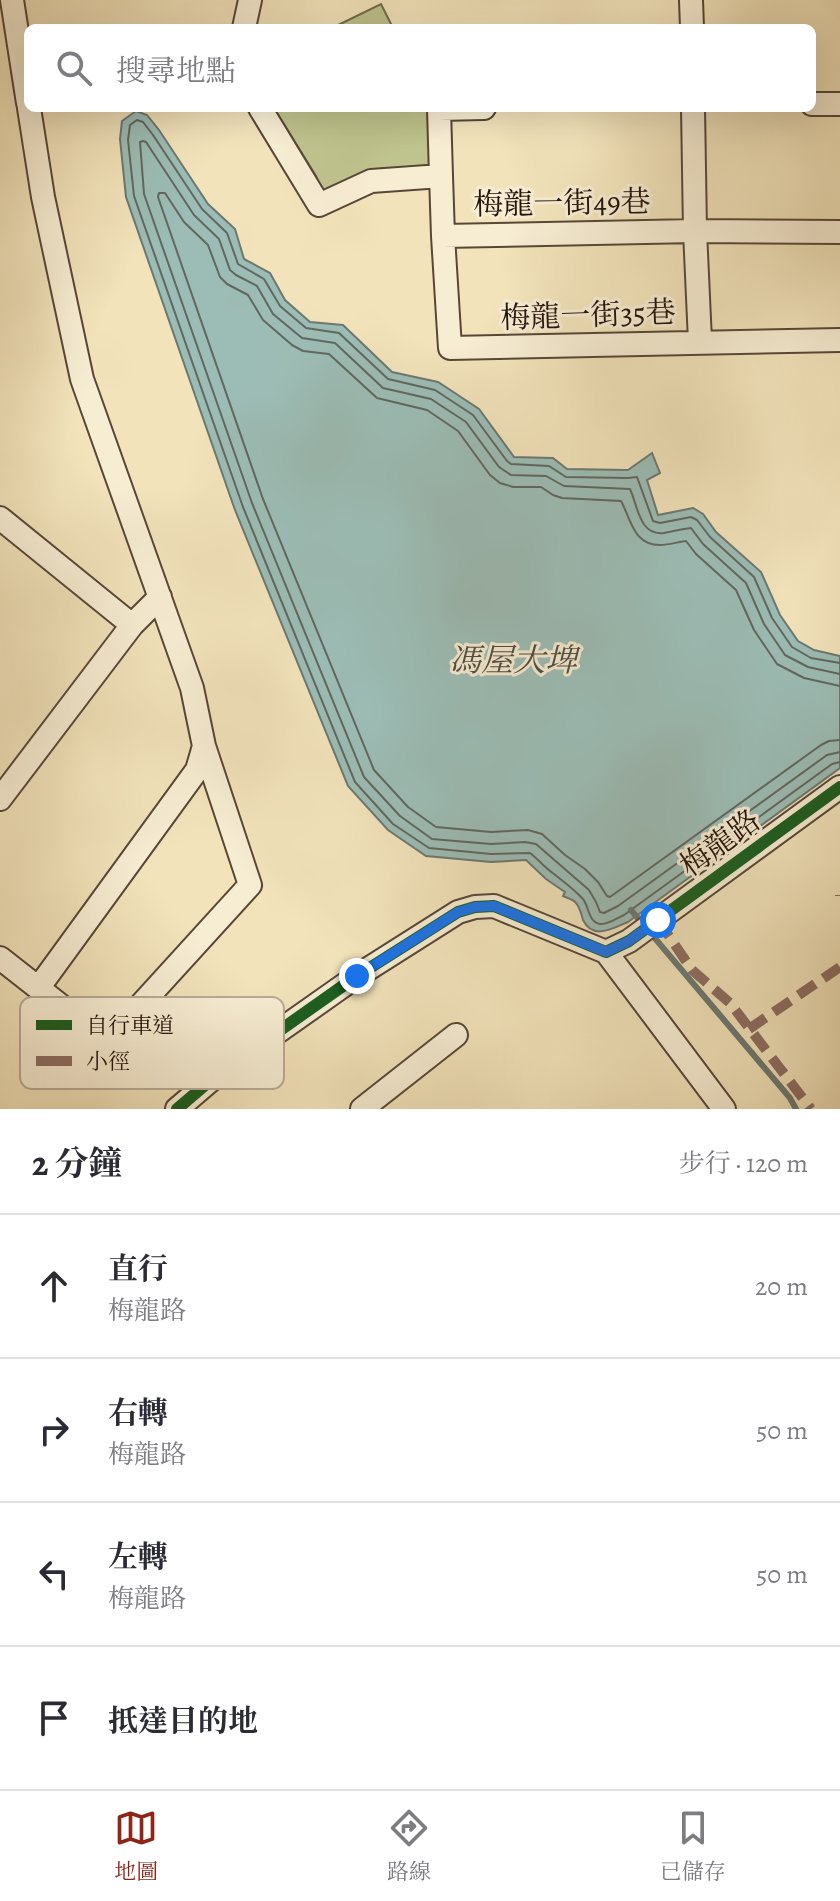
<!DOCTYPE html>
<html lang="zh-TW">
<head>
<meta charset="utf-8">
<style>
	body { margin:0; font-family:Alegreya,"Noto Serif TC",serif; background:#f7f7f7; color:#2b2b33 }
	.stop { position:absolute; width:24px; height:24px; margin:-18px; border:6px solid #1a73e8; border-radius:50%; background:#fff }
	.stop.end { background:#1a73e8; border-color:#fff; box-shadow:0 2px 8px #0008 }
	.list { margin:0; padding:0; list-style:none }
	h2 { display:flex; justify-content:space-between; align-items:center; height:104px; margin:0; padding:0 32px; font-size:34px }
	h2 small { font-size:26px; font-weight:400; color:#7c7c81 }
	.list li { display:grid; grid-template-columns:52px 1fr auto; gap:24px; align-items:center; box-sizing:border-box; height:144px; padding:0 32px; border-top:2px solid #e1e1e2 }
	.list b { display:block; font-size:30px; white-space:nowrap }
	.list p { margin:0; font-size:26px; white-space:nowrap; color:#7c7c81 }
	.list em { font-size:26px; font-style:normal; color:#7c7c81 }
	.icon { flex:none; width:44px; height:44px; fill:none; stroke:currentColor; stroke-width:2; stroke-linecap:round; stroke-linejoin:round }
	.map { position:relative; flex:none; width:840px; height:1109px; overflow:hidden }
	.search { position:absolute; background:#fff; box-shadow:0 8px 32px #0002; left:24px; right:24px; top:24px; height:88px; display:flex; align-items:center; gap:20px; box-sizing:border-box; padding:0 28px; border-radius:12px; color:#7c7c81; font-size:30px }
	.sheet { height:680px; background:#fff }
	nav { display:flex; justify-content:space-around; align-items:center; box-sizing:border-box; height:112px; border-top:2px solid #e1e1e2; background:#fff; font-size:22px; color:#7c7c81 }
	nav a { display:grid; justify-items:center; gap:4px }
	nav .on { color:#8f2418 }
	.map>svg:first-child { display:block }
</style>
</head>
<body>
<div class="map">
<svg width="840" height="1109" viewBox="0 0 840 1109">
	<rect width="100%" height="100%" fill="#f2e3bb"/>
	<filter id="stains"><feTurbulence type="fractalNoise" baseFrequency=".0025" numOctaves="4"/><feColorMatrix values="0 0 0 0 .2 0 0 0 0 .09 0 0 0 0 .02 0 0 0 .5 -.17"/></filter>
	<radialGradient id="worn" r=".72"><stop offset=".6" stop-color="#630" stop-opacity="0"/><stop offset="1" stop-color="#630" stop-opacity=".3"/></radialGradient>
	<path fill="#bfc38d" stroke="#716b4c" stroke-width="2" d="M381 4 393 28H332Z
		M274 108H431L432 168 324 194 316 176Z"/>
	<path fill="#9cbdb6" stroke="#6c7972" stroke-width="2" d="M136 111 147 115 159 130 208 204 235 229 244 259 270 273 285 300 310 322 343 325 392 372 438 382 479 409 514 457 553 458 567 469 628 470 652 453 660 473 647 480 658 515 693 508 703 514 716 532 761 572 780 615 798 641 814 650 840 656V768L628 922C612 929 593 940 583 920 581 914 580 906 575 902 572 899 567 898 563 896L565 892 546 879 526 860 491 862 426 856 388 830 348 786 235 510 126 197 120 139 122 121Z"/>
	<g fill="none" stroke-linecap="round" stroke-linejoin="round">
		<path stroke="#606860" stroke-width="2" d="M840 663 811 658 792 647 772 618 754 577 710 537 697 520 691 517 660 523 653 521 637 477 628 478 566 477 549 466 511 464 507 461 473 415 435 390 388 379 339 333 306 328 280 306 264 279 238 264 227 233 202 209 153 135 143 122 137 120 130 125 128 140 134 196 243 507 355 782 393 824 429 848 491 854 530 853C538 859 545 868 554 874 564 882 574 889 583 899 589 906 588 922 600 924 608 925 617 918 624 915L832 764 840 762
			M840 674 808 667 785 655 764 624 746 583 703 544 691 528C682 529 673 531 664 533 639 536 638 506 630 489L564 486 546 476 511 475 499 467 466 422 431 399 383 388 335 343 302 338 273 314 257 286 236 275 230 270 219 239 194 215 146 142 143 141 140 142 144 194 252 503 364 777 400 816 432 839 491 844 525 842 536 844 589 890 596 902 600 912 604 913 618 906 827 755 840 752
			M840 686 804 678 777 664 754 630 736 590 696 554 686 541C677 542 669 545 660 545 633 545 631 519 621 501L562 498 553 495 541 487H513L500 483 490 475 458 431 427 410 377 398 329 354 303 351 292 345 263 320 248 295 227 284 220 277 208 245 184 222 165 193H159L158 197 263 499 374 770 408 807 436 827 491 832 528 830 542 834 565 855 585 869 598 882 607 896 610 897 821 745 829 741 840 740"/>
		<path stroke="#6c7972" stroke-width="6" d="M631 910 790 1098 796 1109"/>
		<g stroke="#574737" stroke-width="26">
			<path id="minor" d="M12 0 28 103
				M691 0 692 28
				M244 28 250 0
				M812 104H840
				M29 108 43 197 82 379 192 688 204 746 197 770 39 987
				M260 108 319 205 371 181 441 176 443 236 695 231 840 232
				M693 108 695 231 700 341
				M441 176 439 109 484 108
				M443 236 450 348 840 340
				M0 518 132 625
				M0 799 132 625 160 597
				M606 952 724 1109
				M0 958 107 1042 250 885 204 746
				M177 1109 218 1074 357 976 458 912 475 907 494 906 606 952 629 941 840 787
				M362 1109 456 1035"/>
		</g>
		<use href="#minor" stroke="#f7edd3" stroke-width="22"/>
		<path stroke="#8d6e63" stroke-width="10" stroke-dasharray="20 10" stroke-linecap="butt" d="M840 895V896
			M658 920 692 970 730 1003 811 1109
			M749 1029 840 967"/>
		<g stroke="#f7edd3" stroke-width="17">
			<path id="cycleway" d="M177 1109 218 1074 357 976 458 912 475 907 494 906 606 952 629 941 840 787"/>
		</g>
		<use href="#cycleway" stroke="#1b5e20" stroke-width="12"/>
	</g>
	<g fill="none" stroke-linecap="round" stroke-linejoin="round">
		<path stroke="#1a73e8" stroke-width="10" d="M357 976 458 912 475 907 494 906 606 952 629 941 658 920"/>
	</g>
	<g text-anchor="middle" stroke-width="6" stroke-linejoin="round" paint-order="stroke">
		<g font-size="30" fill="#23130b" stroke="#f7edd3">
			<text transform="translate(562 203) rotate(-1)" y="10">梅龍一街49巷</text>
			<text transform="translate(588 315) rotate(-2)" y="10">梅龍一街35巷</text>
			<text transform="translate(720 843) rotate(-36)" y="10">梅龍路</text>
		</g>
		<g font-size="32" font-style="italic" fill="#4d4e47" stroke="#f7edd3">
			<text x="513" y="671">馮屋大埤</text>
		</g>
	</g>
	<rect x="20" y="997" width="264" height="92" rx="12" fill="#f7edd3" stroke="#b7ac97" stroke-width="2"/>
	<rect x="36" y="1020" width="36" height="10" fill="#1b5e20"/>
	<rect x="36" y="1056" width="36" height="10" fill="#8d6e63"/>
	<g font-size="22" fill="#23130b">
		<text x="86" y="1033">自行車道</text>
		<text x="86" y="1069">小徑</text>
	</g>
	<rect width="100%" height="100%" filter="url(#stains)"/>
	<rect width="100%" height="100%" fill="url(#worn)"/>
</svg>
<div class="stop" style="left:658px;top:920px"></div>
<div class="stop end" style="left:357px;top:976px"></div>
<div class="search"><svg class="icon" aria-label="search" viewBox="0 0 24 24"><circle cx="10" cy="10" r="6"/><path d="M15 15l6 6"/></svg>搜尋地點</div>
</div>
<section class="sheet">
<h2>2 分鐘<small>步行 · 120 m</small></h2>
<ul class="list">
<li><svg class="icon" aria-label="ahead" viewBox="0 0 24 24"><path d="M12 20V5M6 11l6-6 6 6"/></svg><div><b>直行</b><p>梅龍路</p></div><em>20 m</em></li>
<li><svg class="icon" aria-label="right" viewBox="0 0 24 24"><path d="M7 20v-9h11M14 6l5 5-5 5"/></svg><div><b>右轉</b><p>梅龍路</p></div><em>50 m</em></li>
<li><svg class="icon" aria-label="left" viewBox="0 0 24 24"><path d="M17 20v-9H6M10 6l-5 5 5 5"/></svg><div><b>左轉</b><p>梅龍路</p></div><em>50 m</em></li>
<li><svg class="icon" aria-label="arrive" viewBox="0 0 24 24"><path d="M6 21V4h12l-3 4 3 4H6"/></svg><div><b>抵達目的地</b></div></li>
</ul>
</section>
<nav>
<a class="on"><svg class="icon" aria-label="map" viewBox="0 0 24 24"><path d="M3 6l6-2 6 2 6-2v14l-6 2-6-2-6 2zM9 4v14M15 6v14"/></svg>地圖</a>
<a><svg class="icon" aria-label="directions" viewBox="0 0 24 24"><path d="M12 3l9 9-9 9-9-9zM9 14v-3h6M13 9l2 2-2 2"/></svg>路線</a>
<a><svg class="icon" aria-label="saved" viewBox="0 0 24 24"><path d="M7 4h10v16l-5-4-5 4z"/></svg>已儲存</a>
</nav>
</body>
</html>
